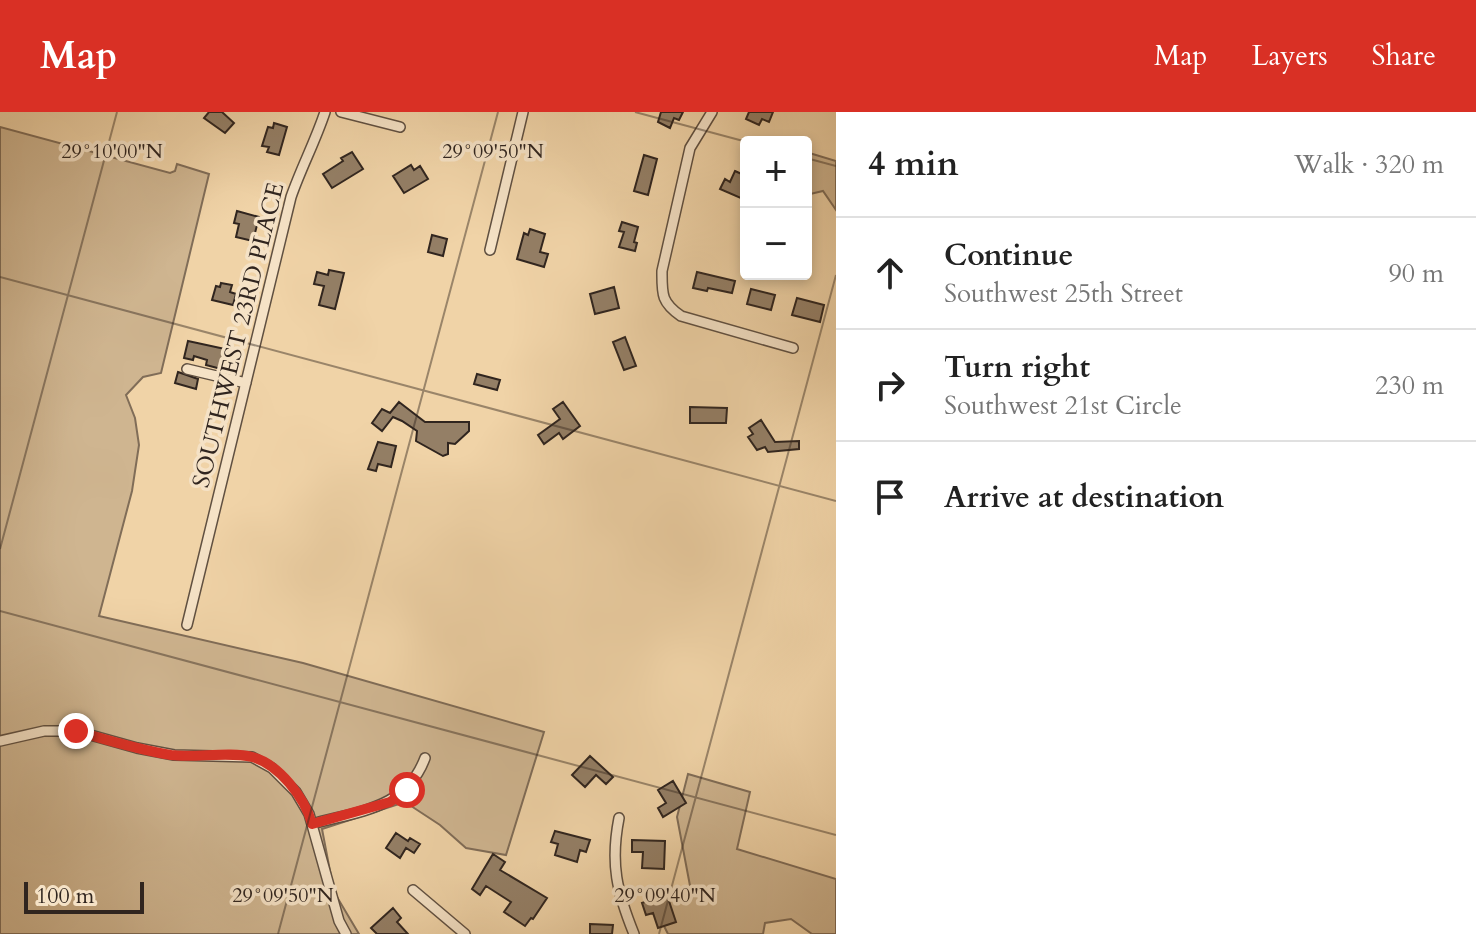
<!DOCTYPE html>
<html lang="en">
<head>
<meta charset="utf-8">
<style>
	body { margin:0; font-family:Cardo,serif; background:#f6f6f6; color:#222 }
	.controls { position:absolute; right:24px; top:24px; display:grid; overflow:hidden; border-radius:8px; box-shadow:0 4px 12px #0003 }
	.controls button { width:72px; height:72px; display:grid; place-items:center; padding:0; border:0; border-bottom:2px solid #e0e0e0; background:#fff; color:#222; font:40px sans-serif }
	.scale { position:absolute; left:24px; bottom:20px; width:120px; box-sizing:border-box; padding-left:8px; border:4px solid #30251f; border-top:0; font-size:22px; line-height:28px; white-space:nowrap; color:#30251f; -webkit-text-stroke:6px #f5e2c6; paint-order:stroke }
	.stop { position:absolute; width:24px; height:24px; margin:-18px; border:6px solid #d93025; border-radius:50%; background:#fff }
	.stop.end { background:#d93025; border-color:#fff; box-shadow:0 2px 8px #0008 }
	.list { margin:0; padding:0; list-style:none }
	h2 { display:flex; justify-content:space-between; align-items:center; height:104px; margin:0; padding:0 32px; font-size:34px }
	h2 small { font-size:26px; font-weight:400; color:#767676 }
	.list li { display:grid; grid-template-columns:52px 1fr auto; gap:24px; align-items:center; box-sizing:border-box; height:112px; padding:0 32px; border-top:2px solid #e0e0e0 }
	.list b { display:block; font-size:30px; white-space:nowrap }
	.list p { margin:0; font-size:26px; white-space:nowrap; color:#767676 }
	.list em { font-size:26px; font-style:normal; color:#767676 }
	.icon { flex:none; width:44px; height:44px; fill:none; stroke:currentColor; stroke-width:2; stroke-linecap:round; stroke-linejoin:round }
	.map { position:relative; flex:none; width:836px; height:822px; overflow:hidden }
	header { display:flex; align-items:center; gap:48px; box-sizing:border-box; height:112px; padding:0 40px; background:#d93025; color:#fff }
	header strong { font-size:38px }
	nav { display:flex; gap:44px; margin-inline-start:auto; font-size:28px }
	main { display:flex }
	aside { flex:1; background:#fff }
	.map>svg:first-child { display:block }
</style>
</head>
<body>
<header>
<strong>Map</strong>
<nav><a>Map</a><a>Layers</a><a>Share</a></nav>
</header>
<main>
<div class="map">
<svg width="836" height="822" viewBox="0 0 836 822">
	<rect width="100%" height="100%" fill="#f0d3a7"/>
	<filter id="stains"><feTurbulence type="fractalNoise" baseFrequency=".0025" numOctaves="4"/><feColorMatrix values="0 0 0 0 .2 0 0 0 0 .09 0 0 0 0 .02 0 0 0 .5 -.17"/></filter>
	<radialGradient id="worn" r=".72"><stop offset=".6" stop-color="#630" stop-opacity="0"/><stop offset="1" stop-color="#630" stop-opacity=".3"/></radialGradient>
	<path fill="#cfb590" stroke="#806d58" stroke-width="2" d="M0 15 170 61 175 59 177 52 209 62 161 261 143 265 126 283 135 306 139 333 132 379 99 504 303 551 544 620 506 743 466 736 440 713 405 690 322 717 334 780 359 822H0Z
		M806 40 836 49V98L823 79 806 83Z
		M688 662 750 680 737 737 836 767V822H812L791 807 765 811 763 822H668L654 794 691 779 677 705Z"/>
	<path fill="#947f66" stroke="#30251f" stroke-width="2" d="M209 0H222L234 11 225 21 204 6Z
		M661 0H683L679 8 674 6 670 16 658 10Z
		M749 0H773L769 10 762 7 759 13 746 7Z
		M274 11 287 15 279 43 267 40 269 35 262 34 268 15 273 16Z
		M352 40 363 57 332 76 323 62 343 49 341 46Z
		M644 43 657 47 648 83 634 79Z
		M411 53 414 58 420 54 428 67 404 81 393 64Z
		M735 59 746 64V80L743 87 720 77 725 67 730 70Z
		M237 99 259 105 253 129 236 125 239 112 234 111Z
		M622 110 638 115 634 130 637 131 635 139 619 135 624 120 619 119Z
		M530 117 545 122 540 140 548 142 544 155 517 147 524 121 528 123Z
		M432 123 447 127 443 144 428 140Z
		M329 158 344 161 335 197 319 193 324 174 314 172 317 160 328 163Z
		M697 160 735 169 732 181 708 176 707 179 693 176Z
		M221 171 232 173 230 180 236 182 233 193 212 188 216 174 220 175Z
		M614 175 619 196 595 202 590 182Z
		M751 177 775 183 771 198 747 192Z
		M797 186 824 193 820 210 792 203Z
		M625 225 636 254 624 258 613 230Z
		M188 229 225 237 223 244 228 246 225 258 206 253 207 248 194 244 193 248 184 246Z
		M178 260 198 267 196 277 175 271Z
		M477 262 500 268 497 278 474 272Z
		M399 290 425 310H469V319L455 332 448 331V342L443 344 416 329 417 319 402 309 393 305 382 319 372 311 382 297 390 301Z
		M563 290 580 314 563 327 559 321 544 332 538 323 560 307 553 297Z
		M690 295 727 296 726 311H690Z
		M761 308 775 330 799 329V337L768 340 765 335 757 338 748 325 753 322 749 316Z
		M378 330 396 334 391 355 378 352 376 359 368 357Z
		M590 644 613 665 606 672 596 663 585 675 572 663Z
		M673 669 686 691 663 705 658 696 666 691 658 678Z
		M555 719 590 728 586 740 580 738 577 750 555 743 558 732 551 730Z
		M396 721 408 729 410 726 420 732 414 741 406 736 400 746 386 736Z
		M632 728 665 729 664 757 642 756 643 740H632Z
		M493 742 505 750 500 758 547 786 533 807 531 806 525 814 504 800 511 790 486 774 480 783 472 777Z
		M667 783 676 810 658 816 653 801 646 803 642 791Z
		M393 796 401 806 397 810 408 822H377L371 816Z
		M590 812 613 813 612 822H590Z"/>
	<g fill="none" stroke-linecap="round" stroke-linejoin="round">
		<g stroke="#605041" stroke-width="12">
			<path id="minor" d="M341 0 400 15
				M712 0 690 36 662 159C662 182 661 190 681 204L793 236
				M490 138 523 0
				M187 257 246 271
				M187 513 291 85C301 56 315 30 325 0
				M0 629 44 619H76L137 636 174 643 252 645 272 656 296 680 309 702 339 809 346 822
				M619 706C610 752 617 780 634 822
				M312 712C359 699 406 697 425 646
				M413 778 465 822"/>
		</g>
		<use href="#minor" stroke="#f5e2c6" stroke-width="9"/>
	</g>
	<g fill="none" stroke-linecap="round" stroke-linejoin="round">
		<path stroke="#d93025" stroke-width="10" d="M76 619C107 628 139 638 171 643 195 646 230 639 252 645 279 652 305 686 312 712L390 690 407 678"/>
	</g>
	<path fill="none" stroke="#30251f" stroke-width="2" stroke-opacity="0.45" d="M635 0 747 30M806 46 836 54M0 165 836 389M0 437 117 0M0 499 836 723M278 822 498 0M659 822 836 163"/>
	<g text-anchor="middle" stroke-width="7" stroke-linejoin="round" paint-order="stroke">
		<g font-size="24" fill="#30251f" stroke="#f5e2c6">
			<text transform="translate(238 223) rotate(-76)" y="8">SOUTHWEST 23RD PLACE</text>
		</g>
	</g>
	<g font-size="20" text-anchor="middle" fill="#30251f" stroke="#f5e2c6" stroke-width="7" stroke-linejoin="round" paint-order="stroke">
		<text x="112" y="46">29°10'00"N</text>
		<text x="493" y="46">29°09'50"N</text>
		<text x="283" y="790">29°09'50"N</text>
		<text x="665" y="790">29°09'40"N</text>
	</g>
	<rect width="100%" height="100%" filter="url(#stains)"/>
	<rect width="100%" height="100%" fill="url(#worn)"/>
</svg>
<div class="controls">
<button>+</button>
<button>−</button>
</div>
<div class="scale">100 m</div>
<div class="stop" style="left:407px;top:678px"></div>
<div class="stop end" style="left:76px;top:619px"></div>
</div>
<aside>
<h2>4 min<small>Walk · 320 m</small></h2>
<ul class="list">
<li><svg class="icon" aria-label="ahead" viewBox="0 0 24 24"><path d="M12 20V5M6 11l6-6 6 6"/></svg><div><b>Continue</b><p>Southwest 25th Street</p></div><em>90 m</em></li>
<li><svg class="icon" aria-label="right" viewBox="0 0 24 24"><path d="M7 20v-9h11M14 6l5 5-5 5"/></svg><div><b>Turn right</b><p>Southwest 21st Circle</p></div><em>230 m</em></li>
<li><svg class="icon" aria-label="arrive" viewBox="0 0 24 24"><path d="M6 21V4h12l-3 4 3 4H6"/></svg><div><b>Arrive at destination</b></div></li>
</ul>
</aside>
</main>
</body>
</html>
